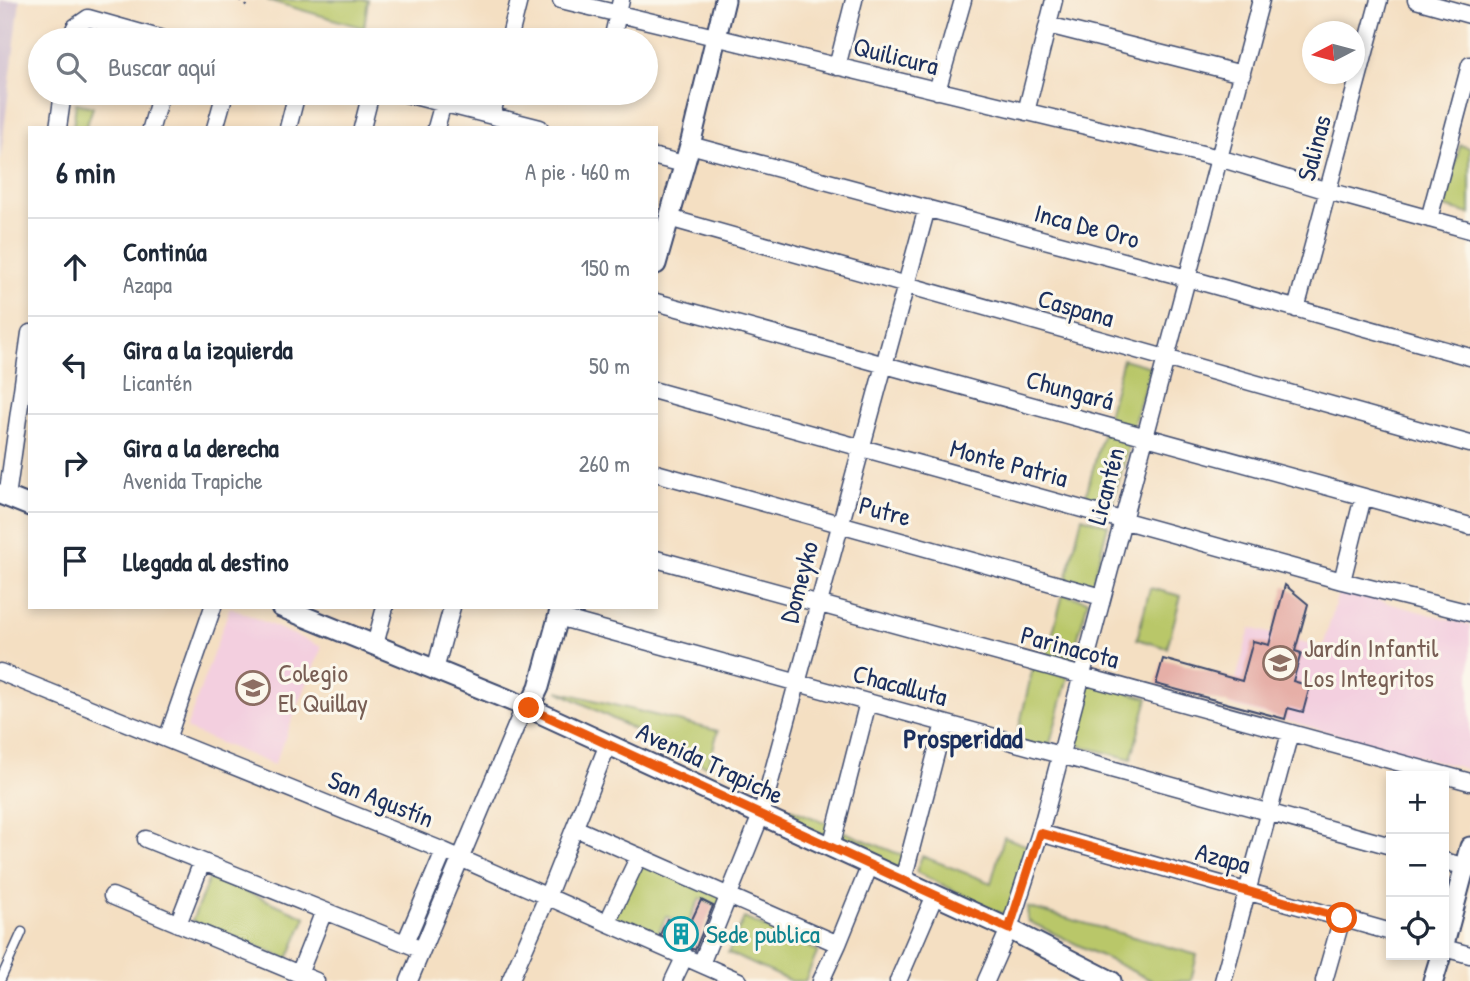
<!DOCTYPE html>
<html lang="es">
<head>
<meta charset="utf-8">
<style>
	body { margin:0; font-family:"Patrick Hand",sans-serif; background:#f6f6f7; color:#1f2937 }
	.controls { position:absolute; right:21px; bottom:21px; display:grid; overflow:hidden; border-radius:0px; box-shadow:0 4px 10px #0003 }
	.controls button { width:63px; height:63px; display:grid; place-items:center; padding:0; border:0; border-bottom:2px solid #e0e1e3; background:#fff; color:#1f2937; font:35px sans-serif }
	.compass { position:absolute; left:1302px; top:21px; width:63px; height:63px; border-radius:50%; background:#fff; box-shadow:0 4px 10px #0003; rotate:264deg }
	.stop { position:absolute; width:21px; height:21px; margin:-16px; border:5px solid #ea580c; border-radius:50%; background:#fff }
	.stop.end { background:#ea580c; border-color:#fff; box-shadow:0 2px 7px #0008 }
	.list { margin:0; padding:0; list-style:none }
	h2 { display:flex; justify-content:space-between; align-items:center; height:91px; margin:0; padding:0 28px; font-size:30px }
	h2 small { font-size:23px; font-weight:400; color:#747a83 }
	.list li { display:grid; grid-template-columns:46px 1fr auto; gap:21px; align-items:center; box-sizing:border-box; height:98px; padding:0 28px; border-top:2px solid #e0e1e3 }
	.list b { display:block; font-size:26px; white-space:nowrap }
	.list p { margin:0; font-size:23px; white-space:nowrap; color:#747a83 }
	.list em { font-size:23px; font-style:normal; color:#747a83 }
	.icon { flex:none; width:38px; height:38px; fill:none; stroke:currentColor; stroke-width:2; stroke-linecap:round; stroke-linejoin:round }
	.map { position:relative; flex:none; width:1470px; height:981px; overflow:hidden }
	.search { position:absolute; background:#fff; box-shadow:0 4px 10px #0003; left:28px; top:28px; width:630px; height:77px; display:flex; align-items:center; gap:18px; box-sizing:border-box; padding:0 24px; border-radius:38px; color:#747a83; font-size:26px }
	.panel { position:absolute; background:#fff; box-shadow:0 4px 10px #0003; left:28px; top:126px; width:630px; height:483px; border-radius:0px }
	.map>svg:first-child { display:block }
</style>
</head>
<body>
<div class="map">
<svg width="1470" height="981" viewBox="0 0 1470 981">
	<rect width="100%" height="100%" fill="#fbf7ec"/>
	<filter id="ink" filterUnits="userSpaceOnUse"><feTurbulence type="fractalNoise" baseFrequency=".0143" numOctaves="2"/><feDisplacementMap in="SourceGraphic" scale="14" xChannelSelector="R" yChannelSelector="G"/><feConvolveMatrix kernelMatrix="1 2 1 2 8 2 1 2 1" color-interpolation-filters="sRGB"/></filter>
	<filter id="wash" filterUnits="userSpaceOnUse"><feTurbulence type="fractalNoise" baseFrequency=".00686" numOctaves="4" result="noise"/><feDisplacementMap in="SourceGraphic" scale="28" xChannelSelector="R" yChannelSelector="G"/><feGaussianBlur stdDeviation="1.57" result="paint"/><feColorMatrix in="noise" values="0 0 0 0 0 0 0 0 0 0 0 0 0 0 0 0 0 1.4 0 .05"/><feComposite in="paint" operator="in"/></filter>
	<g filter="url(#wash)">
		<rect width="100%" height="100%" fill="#f4dfc2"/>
		<path fill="#f3cfdf" d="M1339 590 1470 625V770L1229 705 1250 628 1323 647Z
			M230 607 322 647 274 765 186 729Z"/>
		<path fill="#cfbdce" d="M0 0H20L0 162Z"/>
		<path fill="#b9c769" stroke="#6a7b64" stroke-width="2" d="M267 0H368L364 28Z
			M76 103 93 107 86 128H73Z
			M1460 145 1470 148V214L1444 207Z
			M1123 359 1151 367 1132 429 1106 423Z
			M1103 432 1131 438 1110 512 1083 506Z
			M1082 517 1108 525 1092 586 1066 580Z
			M1150 588 1181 596 1167 648 1137 639Z
			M1063 594 1088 601 1070 666 1046 659Z
			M1033 667 1068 677 1048 751 1016 741Z
			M1089 682 1148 698 1131 759 1073 744Z
			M558 691 718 731 708 767Z
			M780 805 832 825 827 837 775 815Z
			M842 831 904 856 900 870 839 843Z
			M1004 837 1028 846 1006 916 916 872 922 856 991 883Z
			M639 858 728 895 722 908 700 898 687 925 666 916 655 941 609 922Z
			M210 876 306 917 288 959 192 921Z
			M1027 907 1197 955 1191 981H1153L1028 921Z
			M744 918 818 951 805 981H791L728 953Z"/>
		<g id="blocks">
			<path fill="#e6afa7" d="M1285 585 1308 604 1295 651 1301 653 1293 681 1310 686 1303 712 1288 708 1285 719 1156 684 1163 659 1242 681 1253 641 1269 645Z
				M701 900 713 906 695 950 660 935 667 919 688 928Z"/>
		</g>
	</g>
	<g filter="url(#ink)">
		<use href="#blocks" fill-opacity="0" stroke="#3c496d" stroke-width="2"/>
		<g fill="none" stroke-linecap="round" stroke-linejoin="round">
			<g stroke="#3c496d" stroke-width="11">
				<path id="service" d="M0 981 22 932"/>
			</g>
			<g stroke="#3c496d" stroke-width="19">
				<path id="minor" d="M561 0 1219 158 1328 191 1470 230
					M1416 0 1470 15
					M1048 25 1242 74
					M70 40 75 27 88 18 166 40
					M509 40 519 0
					M612 40 621 0
					M837 67 854 0
					M937 91 963 0
					M402 93 540 128
					M1026 112 1054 0
					M492 116 497 93
					M58 128 63 93
					M151 128 161 93
					M215 128 225 93
					M288 128 297 93
					M362 128 371 93
					M436 128 443 103
					M690 145 1187 278 1470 357
					M656 157 684 164
					M669 218 1470 444
					M1429 219 1470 65
					M656 302 1470 526
					M1296 309 1379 0
					M656 391 1342 581 1470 613
					M656 473 1102 597
					M7 497 30 333
					M656 559 1470 782
					M1342 581 1363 497
					M558 617 1391 846
					M375 645 385 607
					M435 670 452 607
					M0 672 444 851 739 981
					M167 739 213 607
					M575 828 838 944
					M1040 833 1391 932
					M146 839 422 950
					M831 847 868 702
					M1444 861 1470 868
					M903 880 944 723
					M112 896 316 981
					M607 923 639 856
					M178 924 202 862
					M405 943 444 851
					M1444 948 1470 955
					M701 964 761 815 927 208
					M299 974 324 911
					M409 981 519 719 529 708
					M510 981 547 897 608 744
					M673 981 685 956
					M821 981 838 944 870 865
					M898 981 935 895
					M986 981 1009 929 1040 833 1261 0
					M1223 981 1290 733
					M1324 981 1342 918"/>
			</g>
			<g stroke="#3c496d" stroke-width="23">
				<path id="tertiary" d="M656 264 690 145 725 0
					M0 494 30 506
					M281 607 529 708 1009 929 1111 981
					M529 708 539 687 561 607
					M1444 944 1470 847
					M1433 981 1441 955"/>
			</g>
			<path stroke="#3c496d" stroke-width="2.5" stroke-dasharray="2 5" stroke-linecap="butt" d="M240 0 249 9"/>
			<use href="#service" stroke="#fff" stroke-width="8"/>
			<use href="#minor" stroke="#fff" stroke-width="16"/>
			<use href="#tertiary" stroke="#fff" stroke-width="19"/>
		</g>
	</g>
	<g fill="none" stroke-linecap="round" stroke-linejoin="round" filter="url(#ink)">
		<path stroke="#ea580c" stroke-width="9" d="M529 708 1009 929 1040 833 1342 918"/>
	</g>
	<defs>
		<g id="school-ring" transform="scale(1.75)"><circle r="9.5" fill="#fbf7ec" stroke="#8d6e63" stroke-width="1.5"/><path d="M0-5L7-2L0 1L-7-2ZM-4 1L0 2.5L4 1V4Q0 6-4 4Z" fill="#8d6e63"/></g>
		<g id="building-ring" transform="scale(1.75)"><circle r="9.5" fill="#fbf7ec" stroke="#0f9aa8" stroke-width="1.5"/><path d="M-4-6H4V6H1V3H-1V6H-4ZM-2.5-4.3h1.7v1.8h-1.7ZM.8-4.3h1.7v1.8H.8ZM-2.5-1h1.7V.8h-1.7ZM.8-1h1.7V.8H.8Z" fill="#0f9aa8"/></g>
	</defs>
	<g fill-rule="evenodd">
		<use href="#school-ring" x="1280" y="663"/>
		<use href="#school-ring" x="253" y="688"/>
		<use href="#building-ring" x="681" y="934"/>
	</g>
	<g text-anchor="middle" stroke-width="6" stroke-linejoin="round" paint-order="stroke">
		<g font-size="26" fill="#1b2f5e" stroke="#fbf7ec">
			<text transform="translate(896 56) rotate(14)" y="9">Quilicura</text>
			<text transform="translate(1314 148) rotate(-75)" y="9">Salinas</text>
			<text transform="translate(1087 226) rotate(15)" y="9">Inca De Oro</text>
			<text transform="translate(1076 308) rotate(16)" y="9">Caspana</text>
			<text transform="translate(1070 390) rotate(15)" y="9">Chungará</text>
			<text transform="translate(1009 463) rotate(15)" y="9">Monte Patria</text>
			<text transform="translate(1106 486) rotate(-75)" y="9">Licantén</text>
			<text transform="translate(885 511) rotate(15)" y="9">Putre</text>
			<text transform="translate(799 582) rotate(-75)" y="9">Domeyko</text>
			<text transform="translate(1070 647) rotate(15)" y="9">Parinacota</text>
			<text transform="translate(900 685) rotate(15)" y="9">Chacalluta</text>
			<text transform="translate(710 763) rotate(25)" y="9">Avenida Trapiche</text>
			<text transform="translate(381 799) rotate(22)" y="9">San Agustín</text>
			<text transform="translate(1223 858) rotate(15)" y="9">Azapa</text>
		</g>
		<g font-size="26" fill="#785e54" stroke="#fbf7ec" text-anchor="start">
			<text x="1304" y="657">Jardín Infantil<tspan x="1304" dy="30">Los Integritos</tspan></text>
			<text x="278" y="682">Colegio<tspan x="278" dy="30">El Quillay</tspan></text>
		</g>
		<g font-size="26" fill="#0d838f" stroke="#fbf7ec" text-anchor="start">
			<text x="706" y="943">Sede publica</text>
		</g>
		<g font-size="28" font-weight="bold" fill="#1b2f5e" stroke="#fbf7ec">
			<text x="963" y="748">Prosperidad</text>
		</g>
	</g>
</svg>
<div class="controls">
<button>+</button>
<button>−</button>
<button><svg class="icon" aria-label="locate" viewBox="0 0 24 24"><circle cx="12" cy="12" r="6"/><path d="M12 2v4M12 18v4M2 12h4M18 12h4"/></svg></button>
</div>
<svg class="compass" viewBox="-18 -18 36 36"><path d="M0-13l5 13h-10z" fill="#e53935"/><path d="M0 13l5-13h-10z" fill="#747a83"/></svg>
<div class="stop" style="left:1342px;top:918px"></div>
<div class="stop end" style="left:529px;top:708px"></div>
<div class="search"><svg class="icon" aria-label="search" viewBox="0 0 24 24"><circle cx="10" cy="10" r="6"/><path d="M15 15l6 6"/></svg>Buscar aquí</div>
<section class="panel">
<h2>6 min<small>A pie · 460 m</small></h2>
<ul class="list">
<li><svg class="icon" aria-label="ahead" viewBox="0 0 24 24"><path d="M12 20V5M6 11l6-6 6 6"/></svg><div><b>Continúa</b><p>Azapa</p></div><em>150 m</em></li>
<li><svg class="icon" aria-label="left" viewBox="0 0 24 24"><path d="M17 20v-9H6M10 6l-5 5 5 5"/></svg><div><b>Gira a la izquierda</b><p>Licantén</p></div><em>50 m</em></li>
<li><svg class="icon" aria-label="right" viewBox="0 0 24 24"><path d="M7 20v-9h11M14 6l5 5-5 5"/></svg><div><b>Gira a la derecha</b><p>Avenida Trapiche</p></div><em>260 m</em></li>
<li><svg class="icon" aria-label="arrive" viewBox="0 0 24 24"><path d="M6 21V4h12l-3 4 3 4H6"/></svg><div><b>Llegada al destino</b></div></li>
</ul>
</section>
</div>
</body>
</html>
